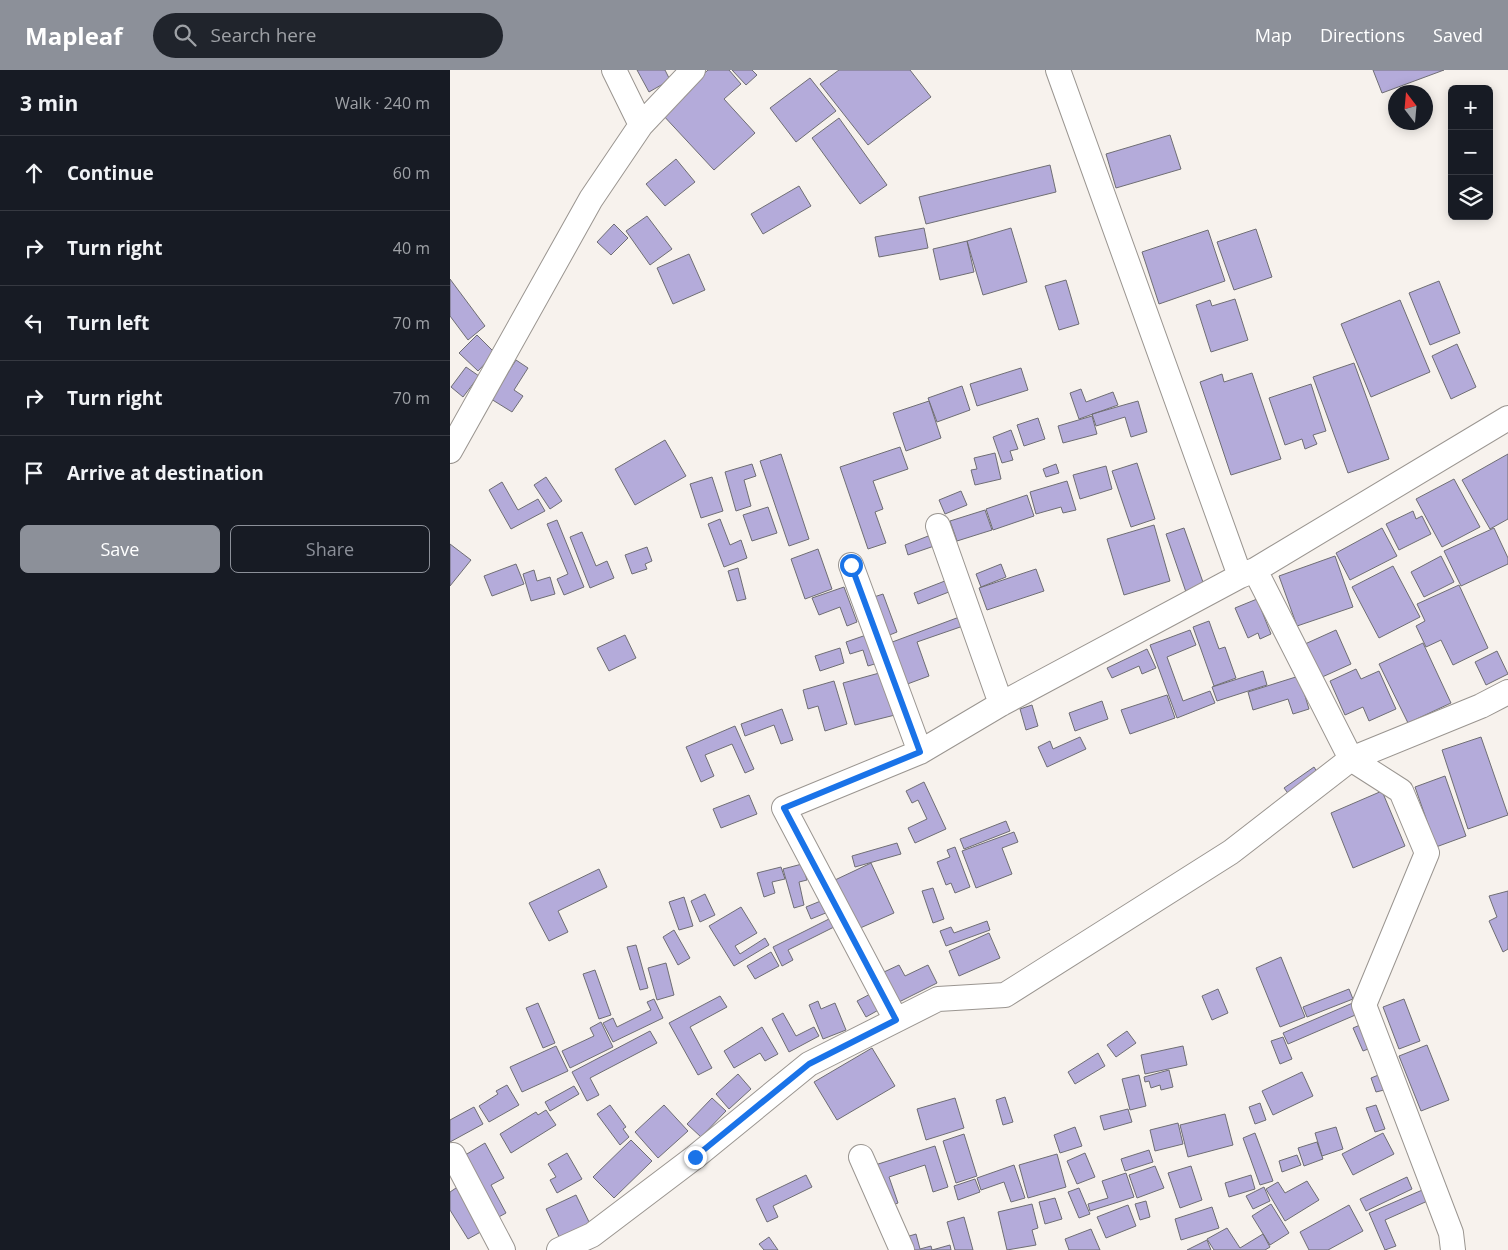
<!DOCTYPE html>
<html lang="en">
<head>
<meta charset="utf-8">
<style>
	body { margin:0; font-family:"Open Sans",sans-serif; background:#20242c; color:#f1f3f6 }
	.controls { position:absolute; right:15px; top:15px; display:grid; overflow:hidden; border-radius:8px; box-shadow:0 2px 12px #0003 }
	.controls button { width:45px; height:45px; display:grid; place-items:center; padding:0; border:0; border-bottom:1px solid #363941; background:#171b24; color:#f1f3f6; font:25px sans-serif }
	.compass { position:absolute; left:938px; top:15px; width:45px; height:45px; border-radius:50%; background:#171b24; box-shadow:0 2px 12px #0003; rotate:344deg }
	.stop { position:absolute; width:15px; height:15px; margin:-11px; border:4px solid #1a73e8; border-radius:50%; background:#fff }
	.stop.end { background:#1a73e8; border-color:#fff; box-shadow:0 1px 5px #0008 }
	.list { margin:0; padding:0; list-style:none }
	h2 { display:flex; justify-content:space-between; align-items:center; height:65px; margin:0; padding:0 20px; font-size:21px }
	h2 small { font-size:16px; font-weight:400; color:#9ea1a6 }
	.list li { display:grid; grid-template-columns:32px 1fr auto; gap:15px; align-items:center; box-sizing:border-box; height:75px; padding:0 20px; border-top:1px solid #363941 }
	.list b { display:block; font-size:19px; white-space:nowrap }
	.list em { font-size:16px; font-style:normal; color:#9ea1a6 }
	.actions { display:flex; gap:10px; padding:15px 20px }
	.actions a { flex:1; padding:11px 0; border:1px solid #8c9099; border-radius:8px; text-align:center; font-size:18px; color:#8c9099 }
	.actions .main { background:#8c9099; color:#fff }
	.icon { flex:none; width:28px; height:28px; fill:none; stroke:currentColor; stroke-width:2; stroke-linecap:round; stroke-linejoin:round }
	.map { position:relative; flex:none; width:1058px; height:1180px; overflow:hidden }
	header { display:flex; align-items:center; gap:30px; box-sizing:border-box; height:70px; padding:0 25px; background:#8c9099; color:#fff }
	header strong { font-size:24px }
	nav { display:flex; gap:28px; margin-inline-start:auto; font-size:18px }
	.search { width:350px; height:45px; background:#20242c; display:flex; align-items:center; gap:12px; box-sizing:border-box; padding:0 18px; border-radius:28px; color:#9ea1a6; font-size:19px }
	main { display:flex }
	aside { flex:1; background:#171b24 }
	.map>svg:first-child { display:block }
</style>
</head>
<body>
<header>
<strong>Mapleaf</strong>
<div class="search"><svg class="icon" aria-label="search" viewBox="0 0 24 24"><circle cx="10" cy="10" r="6"/><path d="M15 15l6 6"/></svg>Search here</div>
<nav><a>Map</a><a>Directions</a><a>Saved</a></nav>
</header>
<main>
<aside>
<h2>3 min<small>Walk · 240 m</small></h2>
<ul class="list">
<li><svg class="icon" aria-label="ahead" viewBox="0 0 24 24"><path d="M12 20V5M6 11l6-6 6 6"/></svg><div><b>Continue</b></div><em>60 m</em></li>
<li><svg class="icon" aria-label="right" viewBox="0 0 24 24"><path d="M7 20v-9h11M14 6l5 5-5 5"/></svg><div><b>Turn right</b></div><em>40 m</em></li>
<li><svg class="icon" aria-label="left" viewBox="0 0 24 24"><path d="M17 20v-9H6M10 6l-5 5 5 5"/></svg><div><b>Turn left</b></div><em>70 m</em></li>
<li><svg class="icon" aria-label="right" viewBox="0 0 24 24"><path d="M7 20v-9h11M14 6l5 5-5 5"/></svg><div><b>Turn right</b></div><em>70 m</em></li>
<li><svg class="icon" aria-label="arrive" viewBox="0 0 24 24"><path d="M6 21V4h12l-3 4 3 4H6"/></svg><div><b>Arrive at destination</b></div></li>
</ul>
<div class="actions"><a class="main">Save</a><a>Share</a></div>
</aside>
<div class="map">
<svg width="1058" height="1180" viewBox="0 0 1058 1180">
	<rect width="100%" height="100%" fill="#f7f2ed"/>
	<path fill="#b4abda" stroke="#6f6e74" d="M187 0H215L220 10 199 22Z
		M258 0H279L291 14 274 29 305 63 264 100 211 43Z
		M282 0H302L307 5 296 15Z
		M389 0H460L481 27 418 75 370 14Z
		M923 0H994L932 23Z
		M360 8 386 41 346 72 320 38Z
		M389 48 437 115 410 134 362 68Z
		M720 65 731 99 666 118 656 84Z
		M226 89 245 112 215 136 196 114Z
		M600 95 606 122 476 154 469 127Z
		M349 116 361 136 313 164 301 144Z
		M197 146 222 179 200 195 176 161Z
		M164 154 178 168 161 185 147 172Z
		M474 158 478 178 429 187 425 167Z
		M561 158 577 212 533 225 517 171Z
		M806 159 822 207 784 220 767 172Z
		M758 160 775 211 709 234 692 182Z
		M517 171 524 202 490 210 483 179Z
		M239 184 255 220 223 234 207 198Z
		M0 209 35 256 18 270 0 246Z
		M616 210 629 254 609 260 595 216Z
		M989 211 1010 263 980 275 959 223Z
		M785 229 798 270 761 282 746 235 760 230 762 236Z
		M950 230 980 302 921 327 891 254Z
		M27 265 45 283 28 301 9 283Z
		M1007 274 1026 317 1001 329 982 286Z
		M66 290 78 298 64 320 73 326 62 342 41 329Z
		M904 293 939 389 898 403 863 307Z
		M16 297 29 306 13 327 1 317Z
		M571 298 578 320 527 336 520 314Z
		M802 303 831 389 781 405 750 312 772 304 774 312Z
		M861 314 876 361 863 365 867 374 855 379 852 369 835 375 819 328Z
		M512 316 520 340 487 352 478 328Z
		M631 319 636 332 663 322 668 335 629 349 620 323Z
		M479 331 491 368 456 381 443 343Z
		M688 331 697 362 681 367 675 347 646 356 642 344Z
		M642 346 647 364 613 373 608 356Z
		M588 348 595 369 574 376 567 355Z
		M561 360 568 379 560 381 563 390 552 393 543 367Z
		M215 370 236 406 185 435 165 399Z
		M450 377 458 399 423 411 433 439 425 442 436 473 418 479 390 397Z
		M545 383 551 409 525 415 521 400 527 399 524 388Z
		M331 384 359 469 339 476 310 391Z
		M1058 384V449L1040 459 1012 410Z
		M687 393 705 449 681 457 662 401Z
		M302 394 306 406 294 410 301 436 286 441 275 402Z
		M606 394 609 403 596 407 593 399Z
		M656 396 662 419 630 429 623 405Z
		M96 407 112 431 100 439 84 415Z
		M262 407 273 441 251 448 240 414Z
		M1004 409 1030 457 992 477 966 429Z
		M617 411 626 440 613 443 611 437 586 444 580 422Z
		M52 412 68 440 88 429 95 441 61 459 39 420Z
		M511 421 517 435 495 444 489 430Z
		M577 425 584 446 543 460 536 439Z
		M318 437 327 463 302 471 293 445Z
		M535 440 542 460 507 471 500 451Z
		M963 441 966 449 972 446 981 464 949 480 936 454Z
		M270 449 280 475 291 470 297 488 274 497 258 454Z
		M107 450 134 517 114 525 107 509 118 504 97 454Z
		M704 455 720 511 674 525 657 469Z
		M734 458 755 518 737 525 716 464Z
		M932 458 947 486 900 510 886 483Z
		M1044 458 1058 488V494L1011 516 994 481Z
		M132 462 146 496 157 491 164 508 140 518 120 467Z
		M486 463 490 474 458 485 455 475Z
		M0 474 21 490 0 516Z
		M197 477 202 491 195 494 197 499 182 504 175 485Z
		M368 479 382 519 355 529 341 489Z
		M885 486 903 537 847 556 829 506Z
		M991 486 1004 512 974 527 961 502Z
		M66 494 74 514 42 526 34 506Z
		M551 494 556 507 531 517 526 504Z
		M943 496 970 547 929 568 902 517Z
		M288 498 296 529 287 531 278 501Z
		M586 499 594 521 537 540 529 518Z
		M84 500 87 511 100 507 105 524 81 531 73 504Z
		M500 509 504 520 468 534 464 523Z
		M1009 515 1038 578 1003 595 991 570 976 577 966 556 975 551 967 534Z
		M394 517 407 552 397 556 390 537 369 545 362 528Z
		M433 524 447 562 432 568 418 529Z
		M807 529 821 564 810 569 808 563 798 568 785 538Z
		M512 546 516 555 467 572 479 606 452 616 437 574Z
		M759 551 769 579 775 577 786 608 764 616 743 557Z
		M740 560 746 575 717 587 733 631 760 621 765 633 727 648 700 575Z
		M886 560 901 594 870 608 855 574Z
		M422 563 431 592 418 596 413 580 400 584 396 572Z
		M175 565 186 588 159 601 147 578Z
		M973 573 1001 633 958 653 929 594Z
		M390 578 394 593 370 601 365 586Z
		M697 579 706 598 692 604 689 596 662 608 657 598Z
		M1047 581 1058 604 1036 615 1025 592Z
		M906 599 911 609 929 601 946 639 919 651 913 637 895 645 880 611Z
		M813 601 817 615 767 631 762 617Z
		M433 602 445 645 405 655 393 613Z
		M849 606 859 639 843 644 838 629 803 640 798 622Z
		M384 611 397 654 375 661 368 636 358 639 353 620Z
		M717 625 725 648 680 664 671 640Z
		M652 631 658 649 625 661 619 643Z
		M582 635 588 656 576 660 570 639Z
		M332 639 343 670 331 674 324 655 295 666 291 654Z
		M285 656 304 699 295 703 282 674 255 685 264 706 251 712 236 677Z
		M630 667 636 679 597 697 588 677 600 671 603 679Z
		M1031 667 1058 745 1018 759 992 680Z
		M864 697 869 705 840 726 834 718Z
		M995 706 1016 766 986 777 965 717Z
		M474 712 496 759 465 773 458 758 477 749 468 730 462 733 456 721Z
		M932 721 955 776 903 798 881 743Z
		M299 725 307 744 271 758 263 739Z
		M556 751 560 761 514 779 510 769Z
		M564 762 568 772 552 778 562 804 526 818 512 781Z
		M447 773 451 784 405 797 402 786Z
		M505 777 520 817 505 823 501 813 496 815 487 792 500 787 497 780Z
		M421 793 444 843 408 859 385 810Z
		M352 794 357 810 349 812 354 835 344 838 333 799Z
		M331 797 335 809 322 812 325 823 314 827 307 803Z
		M149 799 157 817 108 841 118 862 99 871 79 833Z
		M483 818 494 849 483 853 472 821Z
		M1058 821V879L1053 882 1039 851 1047 847 1039 826Z
		M255 824 265 845 250 852 241 831Z
		M234 827 243 856 229 860 219 832Z
		M378 828 383 840 361 849 356 837Z
		M291 837 307 863 285 876 290 884 315 868 319 875 284 896 259 856Z
		M381 848 386 856 338 880 343 890 332 896 323 877Z
		M537 851 540 860 496 876 490 861 501 857 504 863Z
		M224 860 240 888 228 895 213 867Z
		M539 863 550 888 509 906 499 881Z
		M186 875 198 918 190 920 177 877Z
		M321 882 329 896 305 909 297 896Z
		M831 887 855 947 830 957 806 898Z
		M216 893 224 925 207 930 198 898Z
		M449 895 455 906 478 895 487 913 449 932 434 902Z
		M145 900 161 945 149 949 133 904Z
		M768 919 778 943 762 950 752 926Z
		M899 919 903 929 857 947 853 937Z
		M424 922 432 938 416 947 407 931Z
		M270 926 277 937 240 957 262 998 248 1005 219 953Z
		M204 929 213 948 163 972 153 953 163 948 167 957 201 940 197 932Z
		M954 929 970 971 949 979 933 937Z
		M368 931 371 939 385 933 396 960 373 969 359 935Z
		M905 932 910 943 838 974 833 963Z
		M88 933 105 973 93 978 76 938Z
		M333 943 346 966 364 957 369 966 339 982 322 949Z
		M151 952 163 977 120 998 112 981 144 966 140 958Z
		M917 952 926 976 913 981 903 958Z
		M312 957 328 984 315 991 310 983 284 998 274 981Z
		M200 961 207 973 140 1008 149 1025 137 1031 122 1002Z
		M677 961 686 973 666 987 657 975Z
		M833 967 842 989 830 994 821 971Z
		M977 975 999 1030 971 1041 949 986Z
		M106 976 118 1001 72 1022 60 997Z
		M733 976 737 995 695 1004 691 985Z
		M422 978 445 1016 387 1050 364 1012Z
		M648 983 655 996 625 1014 618 1002Z
		M719 1000 723 1017 711 1020 710 1015 701 1018 699 1011 695 1012 694 1007Z
		M852 1002 863 1026 823 1045 812 1021Z
		M936 1002 946 1029 938 1032 934 1020 926 1022 921 1008Z
		M288 1004 301 1019 279 1039 266 1024Z
		M689 1005 696 1036 680 1040 672 1009Z
		M57 1015 69 1035 39 1052 29 1036 48 1024 46 1021Z
		M124 1016 129 1024 100 1041 95 1032Z
		M555 1027 563 1052 553 1055 546 1030Z
		M262 1028 276 1041 251 1067 237 1054Z
		M505 1028 514 1058 476 1070 467 1039Z
		M810 1033 816 1050 805 1054 799 1037Z
		M160 1035 176 1057 173 1059 179 1067 170 1075 147 1044Z
		M214 1035 238 1061 208 1088 185 1062Z
		M926 1035 935 1059 925 1062 916 1038Z
		M24 1037 33 1054 0 1072V1050Z
		M678 1039 682 1052 654 1060 650 1046Z
		M96 1040 106 1055 61 1083 50 1064 86 1042 88 1045Z
		M775 1044 783 1075 738 1087 730 1055Z
		M728 1053 733 1074 705 1081 700 1060Z
		M625 1057 632 1076 610 1083 604 1065Z
		M886 1057 893 1079 872 1086 865 1063Z
		M805 1063 823 1111 810 1115 793 1068Z
		M933 1063 944 1084 903 1105 892 1084Z
		M514 1064 527 1106 506 1113 493 1071Z
		M181 1070 202 1091 164 1128 143 1107Z
		M867 1072 873 1089 854 1096 848 1078Z
		M35 1073 54 1108 41 1115 56 1143 45 1149 12 1087Z
		M485 1076 498 1117 483 1122 475 1095 439 1107 448 1133 435 1138 422 1096Z
		M699 1080 703 1092 675 1101 671 1089Z
		M117 1083 132 1109 107 1123 100 1110 106 1107 98 1094Z
		M635 1083 645 1107 627 1114 617 1091Z
		M607 1084 616 1117 578 1128 569 1095Z
		M847 1085 851 1095 832 1102 829 1091Z
		M564 1095 575 1128 561 1132 554 1112 531 1120 527 1108Z
		M705 1096 714 1118 687 1128 679 1105Z
		M741 1096 752 1130 730 1138 718 1103Z
		M676 1103 684 1127 640 1141 638 1134 658 1128 652 1111Z
		M356 1105 362 1117 323 1136 328 1147 317 1152 306 1129Z
		M801 1105 805 1119 779 1127 775 1113Z
		M957 1107 962 1119 916 1141 910 1129Z
		M525 1109 530 1122 508 1130 504 1116Z
		M857 1111 869 1130 835 1151 816 1119 828 1112 835 1123Z
		M9 1116 36 1159 18 1169 0 1140V1122Z
		M814 1117 820 1131 803 1139 796 1126Z
		M629 1118 640 1144 629 1148 618 1122Z
		M977 1118 982 1129 935 1150 946 1176 935 1180 919 1143Z
		M126 1125 140 1154 110 1169 96 1139Z
		M605 1128 612 1149 595 1154 589 1132Z
		M696 1131 700 1147 690 1150 685 1134Z
		M582 1134 588 1158 582 1160 586 1175 557 1180 548 1142Z
		M821 1134 839 1163 820 1175 802 1146Z
		M678 1135 686 1156 656 1168 647 1147Z
		M899 1135 913 1161 878 1180H859L850 1162Z
		M762 1137 769 1158 731 1170 725 1149Z
		M514 1147 523 1180H505L497 1152Z
		M777 1158 790 1178 813 1164 820 1177 815 1180H764L757 1169Z
		M641 1159 650 1180H619L615 1169Z
		M466 1164 470 1179 481 1176 482 1180 500 1175 501 1180H460L456 1167Z
		M319 1167 328 1180H314L309 1174Z
		M757 1170 761 1180H737Z"/>
	<g fill="none" stroke-linecap="round" stroke-linejoin="round">
		<g stroke="#9a9590" stroke-width="26">
			<path id="minor" d="M164 0 191 55
				M608 0 790 506
				M0 381 141 129 191 55 243 0
				M488 456 551 634
				M401 495 470 682
				M805 500 901 689 951 721 977 783 914 935 1001 1163 1003 1180
				M446 950 334 738 470 682 551 634 790 506 805 500 1058 348
				M0 1087 3 1085 53 1180
				M411 1087 452 1180
				M109 1180 142 1165 245 1087 359 994 488 929 555 925 781 782 901 689 1031 636 1058 622"/>
		</g>
		<use href="#minor" stroke="#fff" stroke-width="24"/>
	</g>
	<g fill="none" stroke-linecap="round" stroke-linejoin="round">
		<path stroke="#1a73e8" stroke-width="6" d="M245 1087 359 994 446 950 334 738 470 682 401 495"/>
	</g>
</svg>
<div class="controls">
<button>+</button>
<button>−</button>
<button><svg class="icon" aria-label="layers" viewBox="0 0 24 24"><path d="M12 4l9 5-9 5-9-5zM3 14l9 5 9-5"/></svg></button>
</div>
<svg class="compass" viewBox="-18 -18 36 36"><path d="M0-13l5 13h-10z" fill="#e53935"/><path d="M0 13l5-13h-10z" fill="#9ea1a6"/></svg>
<div class="stop" style="left:401px;top:495px"></div>
<div class="stop end" style="left:245px;top:1087px"></div>
</div>
</main>
</body>
</html>
